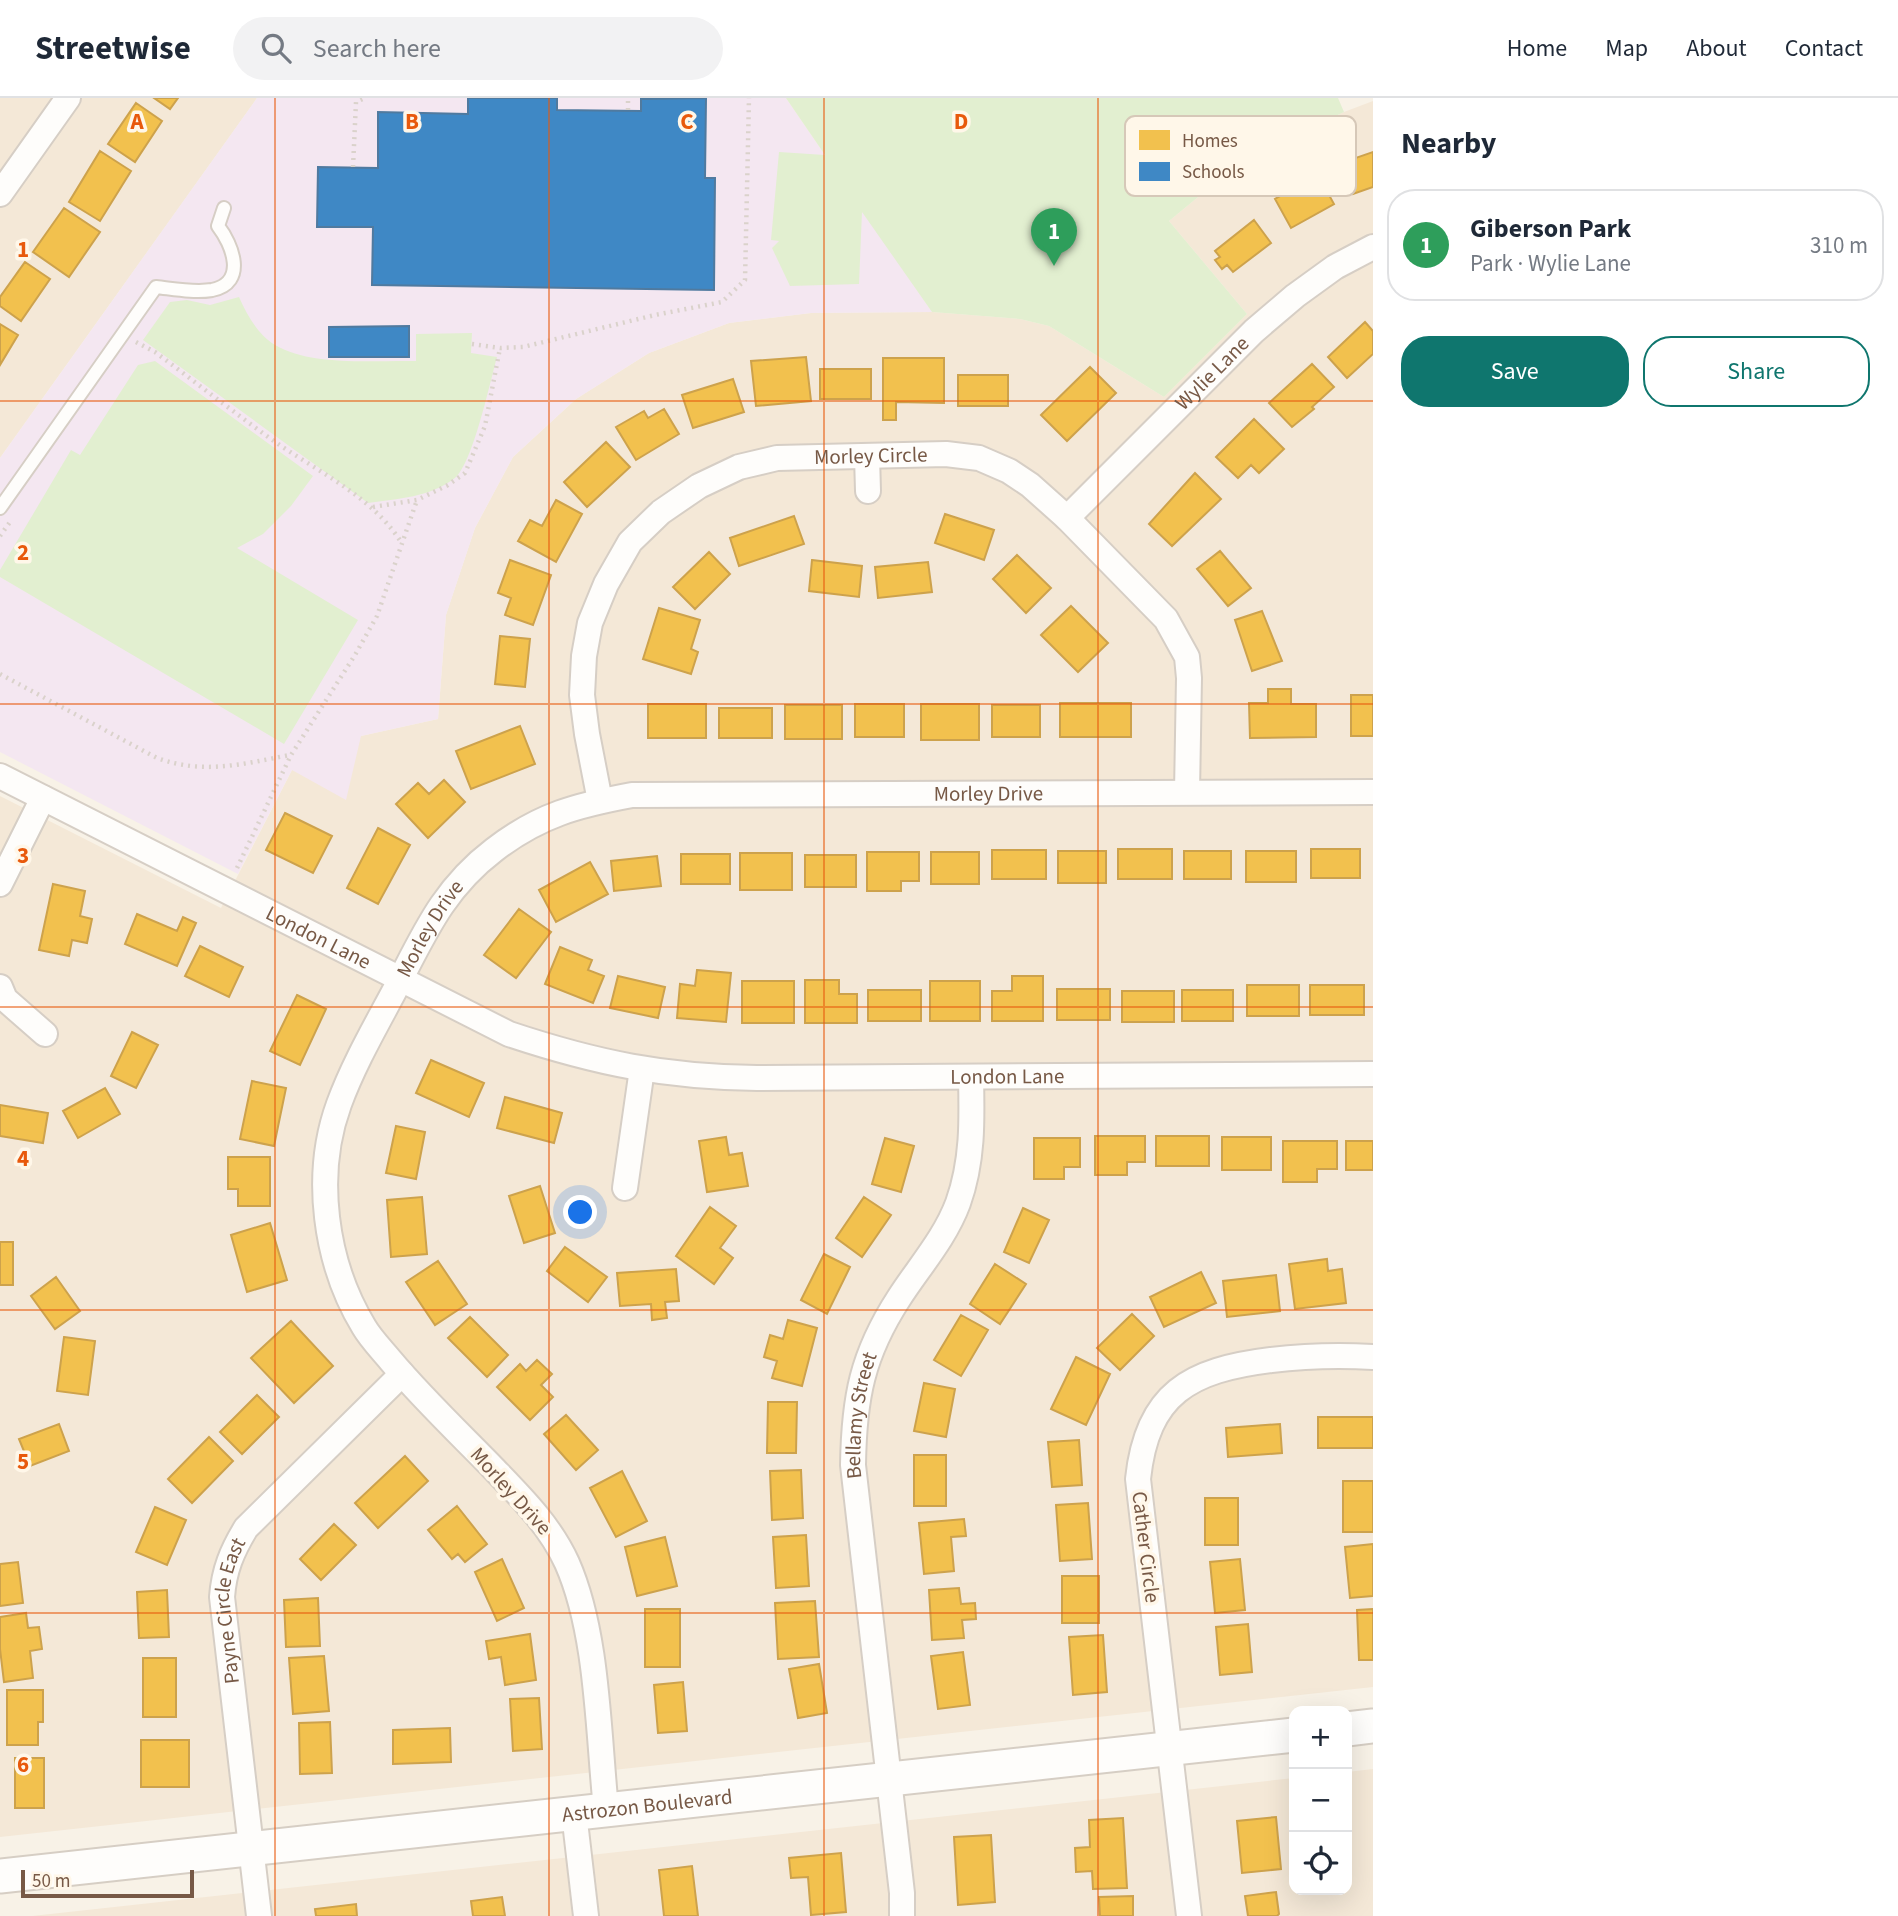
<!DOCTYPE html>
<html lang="en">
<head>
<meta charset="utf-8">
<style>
	body { margin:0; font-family:"Source Sans 3",sans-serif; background:#f2f2f3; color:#1f2937 }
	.controls { position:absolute; right:21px; bottom:21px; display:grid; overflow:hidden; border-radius:14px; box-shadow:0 7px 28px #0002 }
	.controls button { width:63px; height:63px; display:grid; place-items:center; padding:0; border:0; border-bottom:2px solid #e0e1e3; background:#fff; color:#1f2937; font:35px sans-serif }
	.scale { position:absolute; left:21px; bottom:18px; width:173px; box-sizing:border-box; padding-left:7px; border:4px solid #775946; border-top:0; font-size:19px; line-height:24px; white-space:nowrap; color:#775946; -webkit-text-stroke:5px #fff7e9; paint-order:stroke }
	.you { position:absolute; left:581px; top:1115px; width:24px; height:24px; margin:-18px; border:5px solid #fff; border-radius:50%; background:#1a73e8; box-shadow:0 0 0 10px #1a73e833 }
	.badge { display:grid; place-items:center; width:46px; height:46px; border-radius:50%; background:#0f766e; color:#fff; font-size:23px; font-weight:700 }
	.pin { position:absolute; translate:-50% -58px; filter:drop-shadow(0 2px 4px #0008) }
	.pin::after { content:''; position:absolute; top:37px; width:24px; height:21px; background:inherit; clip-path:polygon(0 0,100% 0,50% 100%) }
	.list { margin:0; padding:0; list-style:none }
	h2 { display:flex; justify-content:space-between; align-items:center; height:91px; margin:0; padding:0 28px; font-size:30px }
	h2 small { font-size:23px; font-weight:400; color:#747a83 }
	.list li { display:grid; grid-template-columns:46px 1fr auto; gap:21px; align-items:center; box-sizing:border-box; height:112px; margin:0 14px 14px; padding:0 14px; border:2px solid #e0e1e3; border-radius:28px }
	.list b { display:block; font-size:26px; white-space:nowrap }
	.list p { margin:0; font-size:23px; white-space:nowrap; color:#747a83 }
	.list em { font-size:23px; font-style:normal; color:#747a83 }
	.actions { display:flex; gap:14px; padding:21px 28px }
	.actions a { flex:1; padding:16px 0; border:2px solid #0f766e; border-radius:28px; text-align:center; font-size:24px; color:#0f766e }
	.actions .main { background:#0f766e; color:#fff }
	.icon { flex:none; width:38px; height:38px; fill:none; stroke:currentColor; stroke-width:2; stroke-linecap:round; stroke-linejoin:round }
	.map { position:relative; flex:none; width:1373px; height:1818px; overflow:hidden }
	header { display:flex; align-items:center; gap:42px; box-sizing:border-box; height:98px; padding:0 35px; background:#fff; border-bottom:2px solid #e0e1e3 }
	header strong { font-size:33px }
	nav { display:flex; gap:38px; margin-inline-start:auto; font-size:24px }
	.search { width:490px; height:63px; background:#f2f2f3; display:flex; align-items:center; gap:18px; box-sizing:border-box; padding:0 24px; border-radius:38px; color:#747a83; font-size:26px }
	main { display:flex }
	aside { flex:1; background:#fff }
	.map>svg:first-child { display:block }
</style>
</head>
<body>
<header>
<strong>Streetwise</strong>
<div class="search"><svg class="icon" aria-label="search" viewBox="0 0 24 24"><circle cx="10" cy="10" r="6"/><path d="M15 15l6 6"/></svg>Search here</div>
<nav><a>Home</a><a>Map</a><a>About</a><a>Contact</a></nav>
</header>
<main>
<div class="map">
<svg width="1373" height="1818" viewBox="0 0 1373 1818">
	<rect width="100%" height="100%" fill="#f8f2e7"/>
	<path fill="#f4e8d7" d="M0 0H257L0 360Z
		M1373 3V1589L0 1739V698L221 810 292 672 361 638 438 621 446 517 475 430 513 359 576 301 649 255 729 225 811 215 932 214 1020 221 1049 228 1164 299 1247 216 1169 123 1243 62 1344 14Z
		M1373 1671V1818H32L1294 1680V1792H1347V1674Z"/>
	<path fill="#f4e7f1" d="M257 0H786L932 214 811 215 729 225 649 255 576 301 513 359 475 430 446 517 438 621 361 638 346 702 292 672 238 776 0 654V360Z"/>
	<path fill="#e2efd0" d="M786 0H1338L1344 14 1243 62 1169 123 1247 216 1164 299 1049 228 1020 221 932 214 862 114 859 186 790 188 772 150 779 143 771 142 779 54 825 57Z
		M239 199C247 217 258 237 275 247 313 269 374 262 416 263V236L472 235 471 255 497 259C490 284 473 365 455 380 431 399 397 401 368 405L143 242 170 204 187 202 210 207Z
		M155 263 313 378 291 408 263 436 237 450 358 522 284 646 0 479V472L71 352 80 357 138 267Z"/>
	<path fill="#f2c14e" stroke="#cda24c" stroke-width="2" d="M154 0H178L170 11Z
		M136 5 162 23 135 64 108 46Z
		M100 53 131 73 100 123 69 104Z
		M1373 54V89L1353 96 1341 65Z
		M1318 77 1334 106 1291 130 1275 101Z
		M64 110 100 134 69 179 33 154Z
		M1254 122 1271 145 1233 174 1227 167 1222 171 1215 162 1220 159 1215 153Z
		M25 164 50 181 21 223 0 208V199Z
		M1365 224 1373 233V256L1347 280 1328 259Z
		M0 226 18 237 0 267Z
		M806 259 811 303 756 308 751 263Z
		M883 260H944V305L896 304V322H883Z
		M1312 266 1334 289 1312 309 1314 311 1292 329 1269 305Z
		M1090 269 1116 295 1067 343 1041 317Z
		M820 271H871V301H820Z
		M958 277H1008V308H958Z
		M733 281 744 314 693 330 682 297Z
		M664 311 679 336 636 362 616 329 644 313 648 320Z
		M1254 321 1284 351 1259 375 1251 367 1238 380 1216 359Z
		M606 344 630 369 587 409 564 384Z
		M1195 375 1221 401 1172 448 1149 426Z
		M556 402 582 416 556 464 518 443 530 422 542 428Z
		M945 416 994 432 984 462 935 445Z
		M794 418 804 446 739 468 730 440Z
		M1220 453 1251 490 1228 508 1197 471Z
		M709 454 730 476 695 511 673 489Z
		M1017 457 1051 490 1026 515 993 481Z
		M510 462 551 477 533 527 505 517 511 500 498 495Z
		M812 462 862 468 859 499 809 493Z
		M928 464 932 494 878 500 875 469Z
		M1071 508 1108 545 1078 574 1041 537Z
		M659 510 700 522 691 551 698 554 691 576 643 561Z
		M1262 513 1282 563 1252 573 1235 522Z
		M500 538 530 541 525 589 495 586Z
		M1268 591H1291V606H1316V639L1250 640 1249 605H1268Z
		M1351 597H1373V638H1351Z
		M1060 605H1131V639H1060Z
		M648 606H706V640H648Z
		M855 606H904V639H855Z
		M921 606H979V642H921Z
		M785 607H842V641H785Z
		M992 607H1040V639H992Z
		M719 610H772V640H719Z
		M520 628 535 666 471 691 456 653Z
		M444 682 465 704 428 740 396 706 418 685 429 696Z
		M285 715 332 738 313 775 266 752Z
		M378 730 410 747 378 806 347 790Z
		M1118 751H1172V781H1118Z
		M1311 751H1360V780H1311Z
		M992 752H1046V781H992Z
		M1058 753H1106V785H1058Z
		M1184 753H1231V781H1184Z
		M1246 753H1296V784H1246Z
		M867 754H919V783H901V793H867Z
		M931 754H979V786H931Z
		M740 755H792V792H740Z
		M681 756H730V786H681Z
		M805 757H856V789H805Z
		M657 758 661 788 614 793 611 763Z
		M590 764 608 796 556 824 539 792Z
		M53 786 85 793 80 818 92 821 87 845 72 842 69 858 39 852Z
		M519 811 551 834 516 880 484 857Z
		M137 816 177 833 183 819 196 825 177 868 125 846Z
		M200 848 243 869 229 899 185 878Z
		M560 849 592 862 588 872 604 878 593 905 545 886Z
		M697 872 731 875 726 924 677 920 680 886 695 888Z
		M618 878 665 889 658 920 610 910Z
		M1012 878H1043V923H992V893H1012Z
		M805 882H839V896H857V925H805Z
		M742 883H794V925H742Z
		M930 883H980V923H930Z
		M1247 887H1299V918H1247Z
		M1310 887H1364V917H1310Z
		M1057 891H1110V922H1057Z
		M868 892H921V923H868Z
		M1182 892H1233V923H1182Z
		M1122 893H1174V924H1122Z
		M297 897 326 911 300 967 270 953Z
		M132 934 158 947 136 990 111 978Z
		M431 962 484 985 469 1019 416 995Z
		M252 983 286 990 274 1048 240 1041Z
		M105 990 120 1016 78 1040 63 1013Z
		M505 999 562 1015 554 1045 497 1030Z
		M0 1007 48 1015 43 1045 0 1038Z
		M396 1028 425 1034 416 1081 386 1075Z
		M1095 1038H1145V1064H1127V1077H1095Z
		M1156 1038H1209V1068H1156Z
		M726 1039 729 1057 742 1055 748 1088 707 1094 699 1043Z
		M1222 1039H1271V1072H1222Z
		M885 1040 914 1048 901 1094 872 1086Z
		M1034 1040H1080V1069H1064V1081H1034Z
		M1283 1043H1337V1071H1317V1084H1283Z
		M1346 1043H1373V1072H1346Z
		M228 1059H270V1108H238V1091H228Z
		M540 1088 555 1135 524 1145 509 1098Z
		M422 1099 427 1156 391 1159 387 1102Z
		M864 1099 891 1117 862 1159 836 1140Z
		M710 1109 736 1128 720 1150 733 1160 714 1186 676 1158Z
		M1023 1110 1049 1122 1029 1165 1004 1154Z
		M270 1125 287 1182 247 1194 231 1137Z
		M0 1144H13V1187H0Z
		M565 1149 607 1179 588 1204 547 1173Z
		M824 1156 850 1169 827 1216 801 1202Z
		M1327 1161 1328 1173 1342 1171 1346 1205 1295 1211 1289 1166Z
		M438 1163 467 1206 435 1227 406 1184Z
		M995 1166 1026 1186 1000 1226 970 1206Z
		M676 1171 679 1203 665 1204 667 1220 652 1222 651 1206 620 1208 617 1175Z
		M1201 1174 1216 1205 1164 1229 1150 1199Z
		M1276 1177 1280 1213 1227 1219 1223 1183Z
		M56 1179 80 1213 55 1231 31 1198Z
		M1132 1216 1154 1238 1120 1272 1097 1250Z
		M961 1217 988 1232 961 1278 934 1262Z
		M470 1219 508 1257 487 1279 448 1240Z
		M788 1222 817 1230 802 1288 772 1280 777 1263 764 1259 770 1237 783 1241Z
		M291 1223 333 1268 294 1305 251 1260Z
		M64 1239 95 1243 88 1297 57 1293Z
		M1076 1259 1110 1276 1086 1327 1051 1311Z
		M537 1262 552 1276 541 1287 553 1299 530 1322 497 1289 520 1266 526 1273Z
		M924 1285 955 1291 946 1339 914 1333Z
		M257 1297 279 1319 242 1356 220 1334Z
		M768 1304H797L796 1355H767Z
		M566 1317 598 1352 576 1372 544 1336Z
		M1318 1319H1373V1350H1318Z
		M59 1326 69 1353 30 1368 19 1341Z
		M1280 1326 1282 1355 1228 1359 1226 1330Z
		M209 1339 233 1363 192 1405 168 1381Z
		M1079 1342 1082 1387 1052 1389 1048 1344Z
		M914 1357H946V1408H914Z
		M405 1358 428 1383 378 1430 355 1405Z
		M801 1372 803 1420 772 1422 770 1373Z
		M622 1373 647 1423 616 1439 590 1390Z
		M1343 1383H1373V1434H1343Z
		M1205 1400H1238V1447H1205Z
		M1088 1405 1092 1461 1060 1463 1056 1407Z
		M457 1408 487 1446 465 1464 458 1456 452 1461 428 1432Z
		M155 1409 186 1422 167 1467 136 1454Z
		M964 1421 966 1438 951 1439 954 1473 924 1476 919 1425Z
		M334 1426 356 1447 321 1482 300 1461Z
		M806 1437 809 1488 776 1490 773 1439Z
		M665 1439 677 1488 637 1498 625 1449Z
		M1373 1446V1498L1350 1500 1345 1449Z
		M502 1461 524 1510 497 1523 475 1474Z
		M1240 1461 1245 1512 1215 1515 1210 1464Z
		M18 1464 23 1505 0 1508V1466Z
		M1062 1478H1099V1525H1062Z
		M959 1490 961 1506 975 1505 976 1521 962 1522 964 1540 932 1542 929 1492Z
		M167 1492 169 1539 139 1540 137 1494Z
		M318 1500 320 1548 286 1549 284 1502Z
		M815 1503 819 1559 778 1561 775 1505Z
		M645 1511H680V1569H645Z
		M1373 1511V1562H1359L1357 1512Z
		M26 1515 28 1530 39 1529 42 1551 30 1553 33 1580 4 1584 0 1551V1519Z
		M1248 1526 1252 1574 1220 1577 1216 1529Z
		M530 1536 536 1582 505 1587 501 1559 489 1561 486 1543Z
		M1103 1537 1107 1594 1073 1597 1069 1539Z
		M963 1554 970 1607 938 1611 931 1558Z
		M324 1558 329 1613 293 1616 289 1560Z
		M143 1560H176V1619H143Z
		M819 1566 827 1615 798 1620 789 1571Z
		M683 1584 687 1633 658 1635 654 1587Z
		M7 1592H43V1624H38V1647H7Z
		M539 1600 542 1651 513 1653 510 1601Z
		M330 1624 332 1675 300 1676 299 1625Z
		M450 1630 451 1664 393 1666V1632Z
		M141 1642H189V1689H141Z
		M15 1660H44V1710H15Z
		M1276 1719 1281 1771 1242 1775 1237 1723Z
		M1123 1720 1127 1790 1093 1791 1092 1773 1076 1774 1075 1750 1090 1749 1089 1722Z
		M991 1737 995 1804 958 1807 954 1739Z
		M841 1755 846 1814 811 1817 808 1779 791 1780 789 1760Z
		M692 1768 698 1818H664L659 1772Z
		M1276 1794 1279 1816 1277 1818H1248L1245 1798Z
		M1133 1798V1818H1100L1099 1799Z
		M502 1799 505 1818H473L471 1803Z
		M356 1806 357 1818H316L315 1811Z"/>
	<path fill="#3f88c5" stroke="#507a9f" stroke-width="2" d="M468 0H557V12L641 13V1L706 0 705 80H715L714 192 372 187 373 129H317L318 69 378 70V14L468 16Z
		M409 228V259H329V229Z"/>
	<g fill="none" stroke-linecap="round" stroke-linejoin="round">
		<g stroke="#d6cec5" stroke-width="16">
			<path id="service" d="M0 410 156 189C174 191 194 195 212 192 248 185 232 146 218 128L224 110"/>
		</g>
		<g stroke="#d6cec5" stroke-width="28">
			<g id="minor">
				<path d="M0 96 68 0"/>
				<path d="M867 358 868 393"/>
				<path id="s1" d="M1067 420 1254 233 1295 198 1335 169 1373 149"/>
				<path id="s2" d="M0 678 509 936C596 965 665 979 757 980L1373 976"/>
				<path id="s3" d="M600 703 587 636 582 597 584 558 590 525 606 486 630 444 661 414 699 388 739 369 777 360 946 356 979 360 1009 373 1030 387 1067 420 1166 521 1187 559 1189 580 1187 694"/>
				<path d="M0 786 43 700"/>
				<path d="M0 889 5 901 45 936"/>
				<path d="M625 1090 642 971"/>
				<path id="s4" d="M606 1711C598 1634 598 1535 567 1465 550 1428 523 1401 495 1372 460 1336 423 1301 391 1263 382 1252 371 1241 364 1229 325 1165 313 1077 339 1006 354 965 377 926 397 888 425 834 444 790 494 752 539 717 578 707 632 697L1373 694"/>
				<path d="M574 1715 586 1818"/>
				<path id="s5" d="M259 1818 222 1499C224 1472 232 1453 246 1430L402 1276"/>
				<path id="s6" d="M902 1818V1795L853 1367C854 1300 862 1257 899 1200 919 1169 945 1140 958 1105 973 1063 972 1022 971 979"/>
				<path d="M1189 1818 1138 1381C1147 1295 1190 1272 1271 1262 1305 1258 1338 1257 1373 1259"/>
			</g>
		</g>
		<g stroke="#d6cec4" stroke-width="37">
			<g id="secondary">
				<path d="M1347 1631 1373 1628"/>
				<path id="s7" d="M0 1778 1294 1637"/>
			</g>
		</g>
		<path stroke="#dad2cb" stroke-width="4.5" stroke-dasharray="2 5" stroke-linecap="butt" d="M628 12V0
			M353 69 356 4 365 0
			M136 244 155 254C194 283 232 313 271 341 316 373 371 397 401 444
			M472 246 500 250 523 249 655 217 722 204 745 182 749 0
			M373 409 417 402 448 387 465 375 485 328 500 250
			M0 438 10 424
			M0 576 157 660C204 677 242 666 290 657
			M237 770 291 657 355 557 377 518 417 402"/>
		<use href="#service" stroke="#fefdfb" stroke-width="12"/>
		<use href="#minor" stroke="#fefdfb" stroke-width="24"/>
		<use href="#secondary" stroke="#fefdfb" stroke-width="33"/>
	</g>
	<path fill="none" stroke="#e8590c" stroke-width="2" stroke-opacity="0.55" d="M275 0V1818M549 0V1818M824 0V1818M1098 0V1818M0 303H1373M0 606H1373M0 909H1373M0 1212H1373M0 1515H1373"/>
	<g text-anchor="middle" stroke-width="7" stroke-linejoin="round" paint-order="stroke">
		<g font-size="21" fill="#775946" stroke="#fff7e9">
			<text dy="7" stroke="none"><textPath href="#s1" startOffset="205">Wylie Lane</textPath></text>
			<text dy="7" stroke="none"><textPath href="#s3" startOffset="537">Morley Circle</textPath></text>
			<text dy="7" stroke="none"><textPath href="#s4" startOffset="1601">Morley Drive</textPath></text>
			<text dy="7" stroke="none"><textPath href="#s4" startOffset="992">Morley Drive</textPath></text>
			<text dy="7" stroke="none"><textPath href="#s2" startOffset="357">London Lane</textPath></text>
			<text dy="7" stroke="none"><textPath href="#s2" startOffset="1074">London Lane</textPath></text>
			<text dy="7" stroke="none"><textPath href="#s6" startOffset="504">Bellamy Street</textPath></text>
			<text transform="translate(511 1393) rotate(48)" y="7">Morley Drive</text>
			<text transform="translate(1146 1449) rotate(83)" y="7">Cather Circle</text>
			<text dy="7" stroke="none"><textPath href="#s5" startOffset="308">Payne Circle East</textPath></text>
			<text dy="7" stroke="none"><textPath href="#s7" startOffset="651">Astrozon Boulevard</textPath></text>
		</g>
	</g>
	<rect x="1125" y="18" width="231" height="80" rx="10" fill="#fff7e9" stroke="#d6c8b8" stroke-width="2"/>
	<rect x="1139" y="32" width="31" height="20" fill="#f2c14e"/>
	<rect x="1139" y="64" width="31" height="19" fill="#3f88c5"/>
	<g font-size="19" fill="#775946">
		<text x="1182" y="49">Homes</text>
		<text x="1182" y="80">Schools</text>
	</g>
	<g font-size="23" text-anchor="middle" font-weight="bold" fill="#e8590c" stroke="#fff7e9" stroke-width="7" stroke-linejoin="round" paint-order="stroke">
		<text x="137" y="31">A</text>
		<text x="412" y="31">B</text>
		<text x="687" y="31">C</text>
		<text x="961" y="31">D</text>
		<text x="23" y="159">1</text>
		<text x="23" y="462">2</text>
		<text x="23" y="765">3</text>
		<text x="23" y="1068">4</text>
		<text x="23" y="1371">5</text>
		<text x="23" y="1674">6</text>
	</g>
</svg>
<div class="controls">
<button>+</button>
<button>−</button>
<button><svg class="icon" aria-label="locate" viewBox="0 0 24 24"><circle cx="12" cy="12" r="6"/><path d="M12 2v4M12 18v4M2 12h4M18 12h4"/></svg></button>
</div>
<div class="scale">50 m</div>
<div class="you"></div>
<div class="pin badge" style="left:1054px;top:168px;background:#2e9e5b">1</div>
</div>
<aside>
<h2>Nearby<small></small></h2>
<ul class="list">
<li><span class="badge" style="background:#2e9e5b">1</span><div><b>Giberson Park</b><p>Park · Wylie Lane</p></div><em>310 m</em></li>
</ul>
<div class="actions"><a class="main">Save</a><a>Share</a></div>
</aside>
</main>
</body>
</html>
